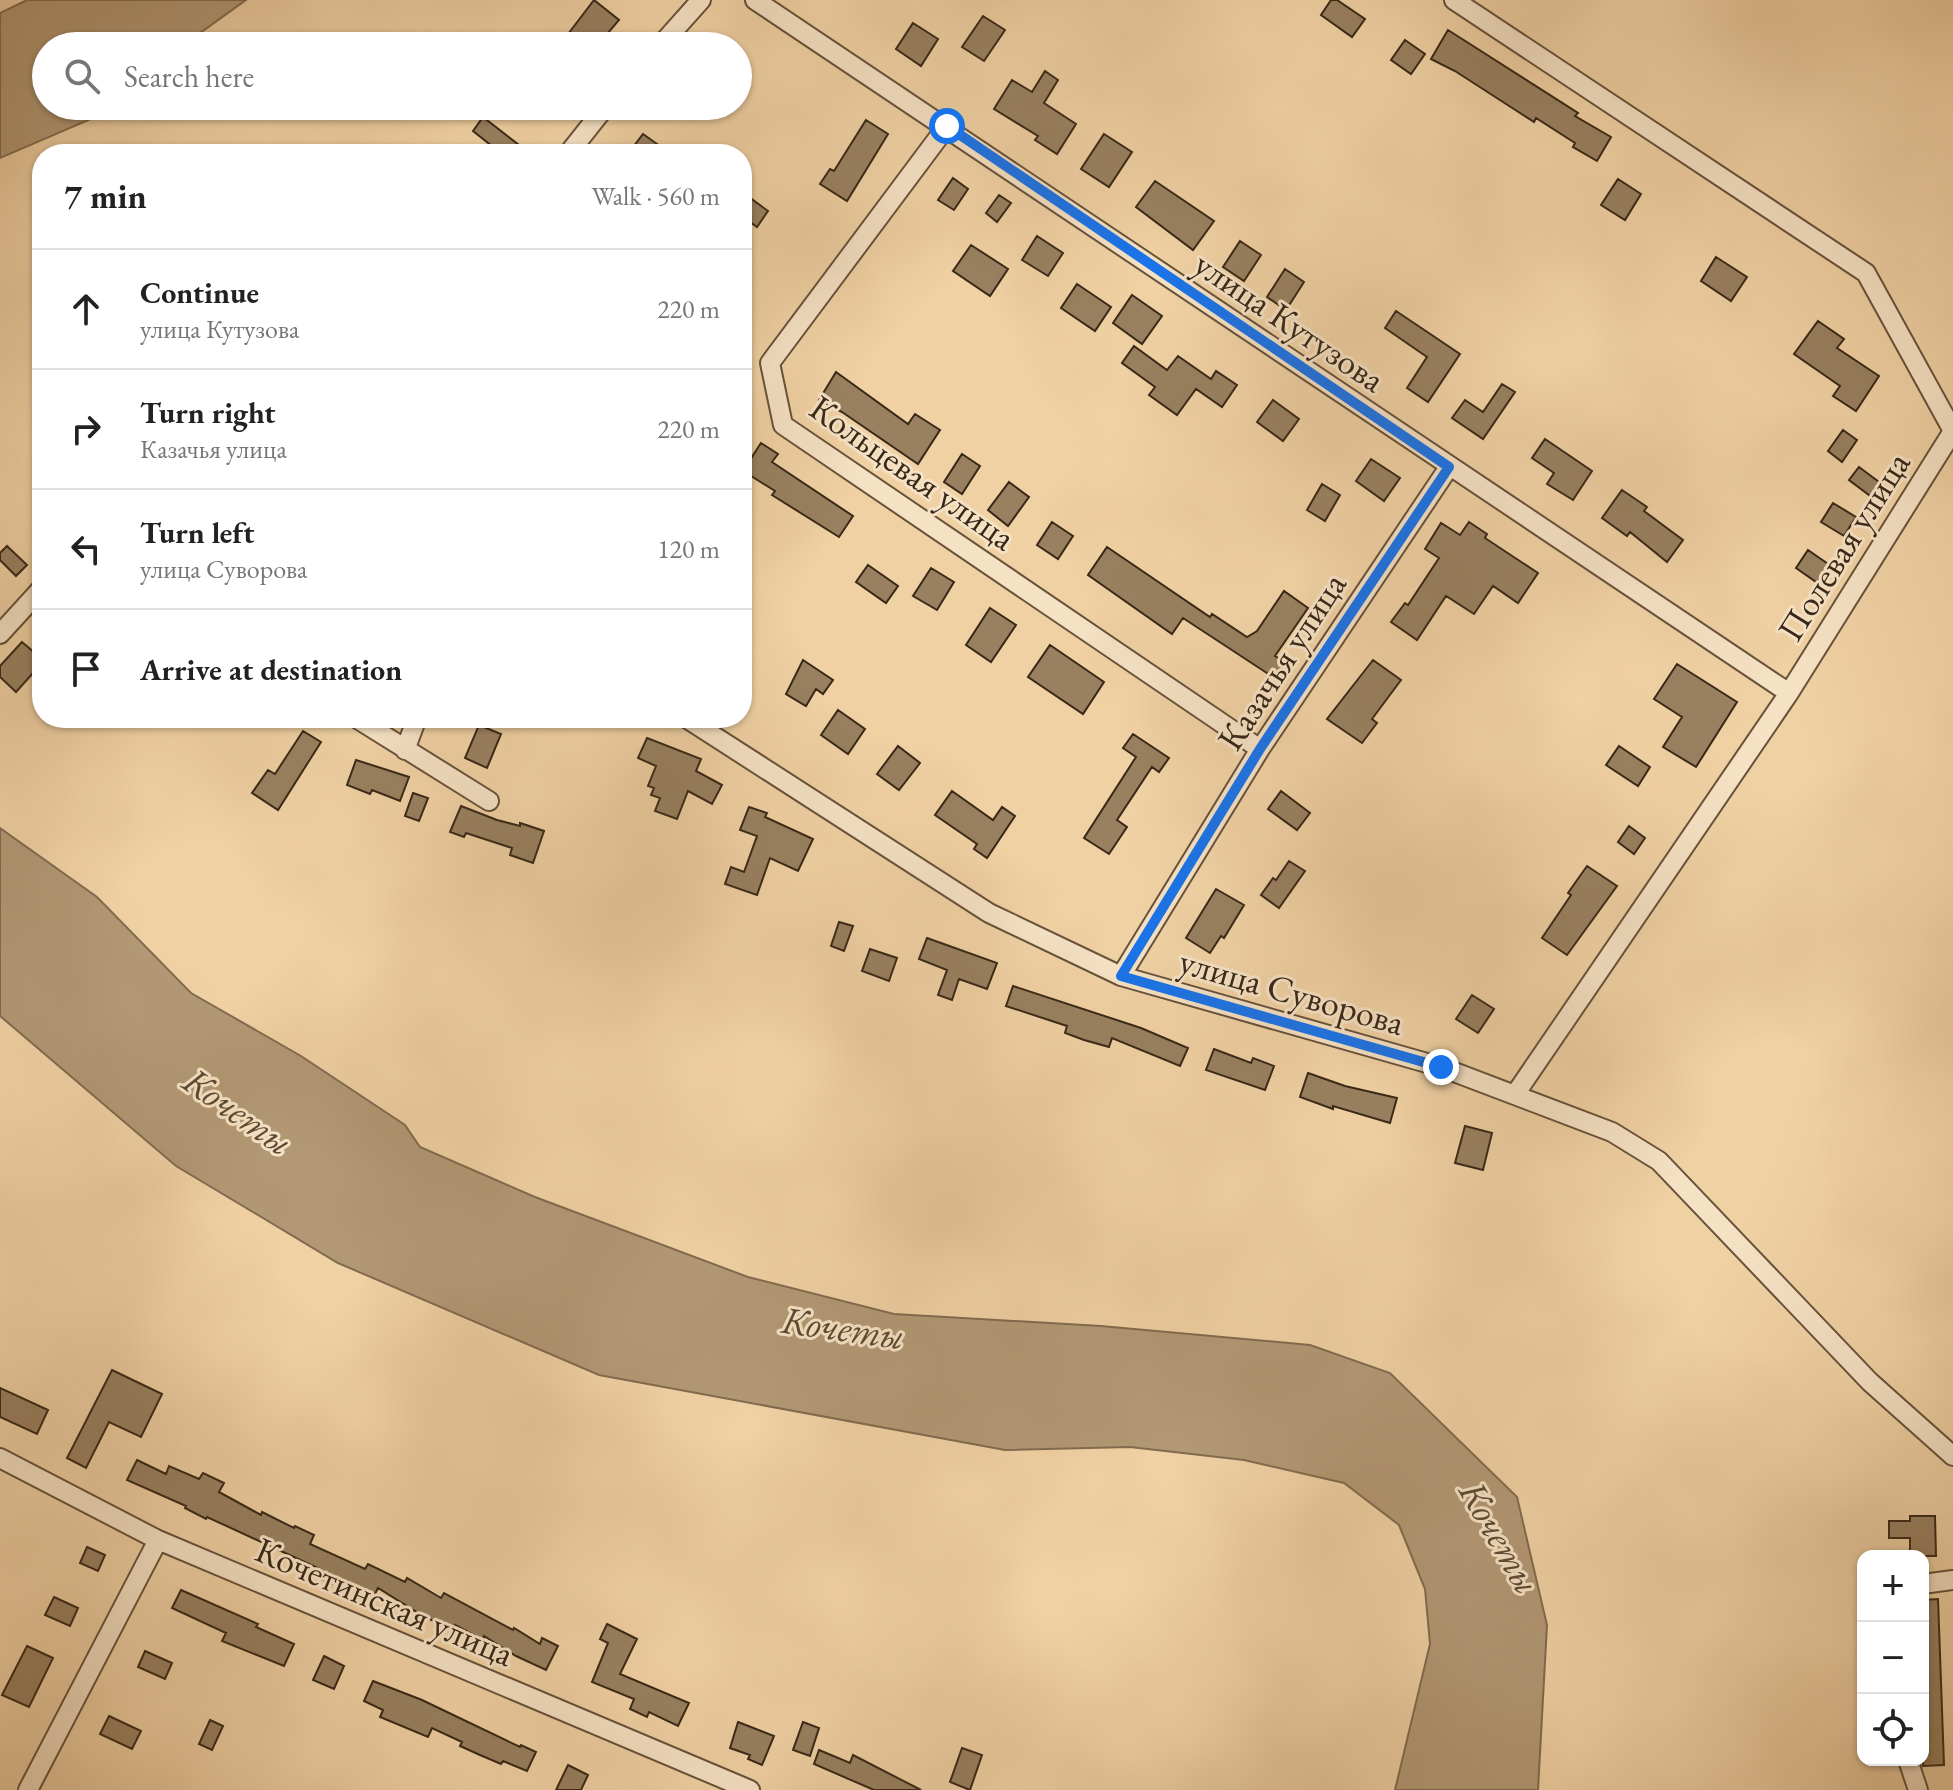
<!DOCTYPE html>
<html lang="en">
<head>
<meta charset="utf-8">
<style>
	body { margin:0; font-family:"EB Garamond",serif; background:#f6f6f6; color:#222 }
	.controls { position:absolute; right:24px; bottom:24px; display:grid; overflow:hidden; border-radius:16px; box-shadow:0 2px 6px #0004 }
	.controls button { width:72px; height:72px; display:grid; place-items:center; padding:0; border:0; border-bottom:2px solid #e0e0e0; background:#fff; color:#222; font:40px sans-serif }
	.stop { position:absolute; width:24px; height:24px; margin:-18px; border:6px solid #1a73e8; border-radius:50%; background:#fff }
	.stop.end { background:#1a73e8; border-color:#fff; box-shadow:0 2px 8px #0008 }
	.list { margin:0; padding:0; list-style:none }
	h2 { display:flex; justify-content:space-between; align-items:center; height:104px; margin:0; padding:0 32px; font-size:34px }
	h2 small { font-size:26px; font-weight:400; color:#767676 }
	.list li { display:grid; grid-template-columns:52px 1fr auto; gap:24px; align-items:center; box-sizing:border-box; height:120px; padding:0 32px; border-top:2px solid #e0e0e0 }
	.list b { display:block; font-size:30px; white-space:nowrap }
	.list p { margin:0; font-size:26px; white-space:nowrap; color:#767676 }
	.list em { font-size:26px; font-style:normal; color:#767676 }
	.icon { flex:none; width:44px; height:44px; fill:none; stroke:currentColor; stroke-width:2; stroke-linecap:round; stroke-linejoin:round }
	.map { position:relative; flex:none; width:1953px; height:1790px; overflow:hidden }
	.search { position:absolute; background:#fff; box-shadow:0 2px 6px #0004; left:32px; top:32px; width:720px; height:88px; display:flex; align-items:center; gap:20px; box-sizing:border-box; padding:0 28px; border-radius:44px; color:#767676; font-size:30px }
	.panel { position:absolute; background:#fff; box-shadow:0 2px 6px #0004; left:32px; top:144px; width:720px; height:584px; border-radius:32px }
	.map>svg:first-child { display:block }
</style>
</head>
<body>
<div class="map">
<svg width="1953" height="1790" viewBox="0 0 1953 1790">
	<rect width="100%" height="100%" fill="#f0d1a4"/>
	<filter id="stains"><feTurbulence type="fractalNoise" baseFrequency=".0025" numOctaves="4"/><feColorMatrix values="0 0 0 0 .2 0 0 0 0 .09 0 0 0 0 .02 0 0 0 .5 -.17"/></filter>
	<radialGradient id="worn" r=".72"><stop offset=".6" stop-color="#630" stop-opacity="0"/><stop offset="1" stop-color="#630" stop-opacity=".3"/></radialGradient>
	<path fill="#b29874" stroke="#826b4f" stroke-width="2" d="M27 0H246L182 46H46V106H108L91 119 0 158V13Z
		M0 828 97 897 191 993 301 1056 405 1125 420 1147 535 1197 748 1277 894 1314 1101 1326 1310 1345 1390 1373 1517 1497 1547 1625 1538 1790H1395L1430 1644 1425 1589 1399 1525 1344 1483 1244 1460 1130 1447 1005 1450 599 1375 338 1263 176 1166 0 1016Z"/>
	<path fill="#988060" stroke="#392817" stroke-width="2" d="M594 0 619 20 597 46H559Z
		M1331 0H1337L1365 19 1352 37 1321 15Z
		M983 16 1005 30 984 61 962 47Z
		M913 23 938 39 921 66 896 49Z
		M1448 30 1578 113 1575 116 1611 137 1597 161 1573 147 1575 143 1536 118 1534 122 1455 71 1431 59Z
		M1405 40 1425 54 1411 74 1391 60Z
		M1045 71 1058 80 1044 103 1076 124 1057 154 1035 140 1038 136 994 109 1012 80 1032 92Z
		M483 117 519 145 512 154H502L473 131Z
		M866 120 888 134 847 201 820 184 830 169 834 171Z
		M643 134 671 154H628Z
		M1104 134 1132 152 1109 187 1081 169Z
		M953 178 968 189 954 210 938 200Z
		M1618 179 1641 194 1625 220 1601 205Z
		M1155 181 1214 221 1193 250 1136 207Z
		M742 192 768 211 757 227 742 216Z
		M999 195 1011 203 997 222 986 213Z
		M1037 236 1063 253 1048 276 1022 260Z
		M1240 241 1261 255 1244 281 1223 267Z
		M971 245 1008 269 990 296 953 271Z
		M1716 257 1747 277 1731 301 1701 281Z
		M1285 269 1304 282 1286 310 1267 297Z
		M1077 284 1111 307 1095 331 1061 308Z
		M1132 295 1162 316 1142 344 1113 323Z
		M1396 311 1460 354 1428 402 1407 388 1427 357 1385 328Z
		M1818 321 1844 339 1837 348 1879 376 1856 411 1833 396 1840 386 1794 354Z
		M1134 346 1167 370 1178 356 1211 379 1216 371 1237 385 1222 407 1196 389 1177 415 1149 395 1155 387 1122 363Z
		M836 372 908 424 915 414 940 430 918 464 842 412 819 400Z
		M1502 384 1515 392 1483 439 1452 418 1465 400 1483 412Z
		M1273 400 1299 419 1283 441 1257 422Z
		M1843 430 1857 440 1842 462 1828 451Z
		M1545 439 1592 471 1573 500 1547 484 1554 473 1532 458Z
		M761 443 778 454 772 462 853 516 839 537 772 495 775 491 743 471Z
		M962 454 980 466 962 494 944 482Z
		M1371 459 1400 478 1384 501 1356 481Z
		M1859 467 1883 485 1873 498 1849 480Z
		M1009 482 1029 497 1008 526 988 510Z
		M1322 484 1340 495 1325 521 1307 510Z
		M1622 490 1647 507 1644 511 1683 540 1667 562 1630 532 1627 536 1602 518Z
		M1833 503 1856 517 1844 536 1821 522Z
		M1052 522 1073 536 1058 559 1037 545Z
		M1469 522 1487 534 1485 538 1538 573 1518 603 1493 586 1474 614 1446 596 1417 640 1391 622 1405 603 1408 605 1439 558 1425 549 1441 523 1460 535Z
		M7 546 27 565 16 576 0 560V553Z
		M1107 547 1210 617 1212 614 1247 637 1257 631 1284 591 1308 608 1275 656 1287 663 1276 679 1183 618 1172 634 1088 575Z
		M1808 550 1831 566 1819 584 1796 568Z
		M868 565 898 586 886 603 856 582Z
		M931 568 954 582 937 610 913 596Z
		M990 608 1016 625 991 662 966 645Z
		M22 642 42 659V663L16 692 0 677V666Z
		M1050 645 1104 682 1083 714 1028 677Z
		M803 660 833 680 823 694 816 689 806 706 786 694Z
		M1373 660 1401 680 1372 719 1377 723 1362 743 1327 719Z
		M1677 664 1737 702 1696 767 1663 747 1682 717 1654 699Z
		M838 710 865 729 848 754 821 735Z
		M479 725 501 734 487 768 465 758Z
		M303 731 321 742 278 810 252 793 268 770 275 774Z
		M1133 734 1169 758 1159 772 1152 767 1117 820 1127 827 1109 854 1084 838 1136 757 1123 748Z
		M647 738 701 759 696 771 722 785 712 804 688 791 677 819 655 811 660 798 651 795 654 788 648 786 656 766 638 758Z
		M898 746 920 763 899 790 877 774Z
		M1619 746 1650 767 1638 786 1606 765Z
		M356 760 409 777 400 801 372 790 370 794 347 785Z
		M952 791 993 820 1002 807 1015 816 987 858 974 849 977 844 935 815Z
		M1281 791 1310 813 1297 830 1268 809Z
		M413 793 428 798 419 821 405 816Z
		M461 806 497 820 520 826V823L544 831 533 863 510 855 512 848 466 833 464 837 450 832Z
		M749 807 767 813 765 817 813 839 798 871 770 858 757 895 725 884 731 867 744 872 757 836 740 830Z
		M1629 826 1645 838 1634 854 1618 842Z
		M1289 861 1305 871 1279 908 1261 895 1273 878 1276 880Z
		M1587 866 1617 886 1567 955 1542 938 1571 895 1568 893Z
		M1216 889 1244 905 1224 938 1221 936 1210 953 1186 938Z
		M839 922 853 926 844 951 831 946Z
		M927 938 997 963 987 989 959 979 952 1000 938 995 947 970 919 959Z
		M870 949 897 958 889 981 862 971Z
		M1013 986 1141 1028 1188 1048 1180 1066 1112 1038 1109 1047 1084 1040 1065 1033 1067 1026 1006 1006Z
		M1472 995 1494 1009 1478 1033 1456 1019Z
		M1214 1049 1251 1063 1253 1058 1274 1066 1265 1090 1206 1070Z
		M1308 1073 1345 1086 1397 1098 1390 1123 1333 1106V1109L1300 1097Z
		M1465 1126 1492 1133 1483 1170 1455 1163Z
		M112 1370 162 1394 141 1437 109 1422 86 1468 67 1458Z
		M0 1388 48 1410 37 1434 0 1417Z
		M137 1460 166 1474 169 1466 199 1479 203 1473 224 1483 219 1492 261 1515 262 1512 294 1528 295 1526 314 1535 310 1544 365 1569 368 1564 405 1582 407 1578 441 1598 444 1593 513 1630 514 1628 540 1644 542 1638 558 1646 546 1670 516 1656 484 1636 483 1640 455 1625 453 1630 423 1616 378 1588 373 1598 335 1579 332 1584 316 1577 320 1569 207 1517 206 1519 185 1508 186 1506 127 1480Z
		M1910 1516H1935L1936 1556H1910V1538H1889V1521H1910Z
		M87 1547 105 1555 98 1571 80 1563Z
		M181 1590 258 1624 256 1627 294 1644 284 1666 222 1641 226 1633 172 1608Z
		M54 1597 78 1608 70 1626 45 1615Z
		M1938 1599 1944 1765 1923 1766V1600Z
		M607 1624 637 1639 620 1674 689 1703 678 1726 649 1712 647 1717 630 1709 634 1699 592 1682 608 1643 600 1639Z
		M27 1646 53 1658 29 1707 2 1695Z
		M145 1651 172 1663 165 1679 138 1667Z
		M324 1656 344 1666 334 1689 313 1680Z
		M373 1681 422 1700 520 1747 521 1745 536 1752 527 1771 503 1761 501 1764 480 1755 460 1746 462 1742 432 1728 428 1737 380 1717 383 1710 364 1701Z
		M109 1716 141 1731 132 1749 100 1734Z
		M210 1720 223 1726 212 1750 199 1744Z
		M738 1722 774 1736 762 1765 748 1759 750 1755 730 1748Z
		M803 1722 819 1728 810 1756 793 1750Z
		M962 1748 982 1755 970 1790 950 1782Z
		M819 1750 850 1763 853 1755 921 1790H874L814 1764Z
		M568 1765 588 1775 581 1790H556Z"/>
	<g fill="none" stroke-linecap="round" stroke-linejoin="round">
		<g stroke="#67523a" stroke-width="22">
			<path id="minor" d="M755 0 1789 693
				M1454 0 1866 273 1953 431 1789 693 1516 1093
				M660 46 701 0
				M947 126 770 363 783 425 1260 749
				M568 154 606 106
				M0 634 42 588
				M356 718 489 801
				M686 718 989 913 1121 976 1441 1067 1612 1132 1659 1161 1870 1382 1953 1456
				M405 750 417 718
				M1121 976 1260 749 1449 467
				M0 1458 158 1540 750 1790
				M1923 1584 1953 1580
				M1908 1760 1918 1790
				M28 1790 158 1540"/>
		</g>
		<use href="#minor" stroke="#f5e1c4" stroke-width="18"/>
	</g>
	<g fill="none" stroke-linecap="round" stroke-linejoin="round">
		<path stroke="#1a73e8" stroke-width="10" d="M947 126 1449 467 1260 749 1121 976 1441 1067"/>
	</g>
	<g text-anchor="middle" stroke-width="6" stroke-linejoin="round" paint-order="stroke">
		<g font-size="36" fill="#392817" stroke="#f5e1c4">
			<text transform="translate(1290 321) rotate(34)" y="13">улица Кутузова</text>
			<text transform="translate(913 472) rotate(35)" y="13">Кольцевая улица</text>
			<text transform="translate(1843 546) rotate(-58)" y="13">Полевая улица</text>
			<text transform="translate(1281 661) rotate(-57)" y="13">Казачья улица</text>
			<text transform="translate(1292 991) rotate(16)" y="13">улица Суворова</text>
			<text transform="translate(385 1601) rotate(23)" y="13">Кочетинская улица</text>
		</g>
		<g font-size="38" font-style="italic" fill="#5d4a33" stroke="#f5e1c4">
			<text transform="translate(238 1111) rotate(35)" y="13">Кочеты</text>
			<text transform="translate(843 1328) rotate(8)" y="13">Кочеты</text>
			<text transform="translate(1500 1537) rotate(60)" y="13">Кочеты</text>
		</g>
	</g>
	<rect width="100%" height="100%" filter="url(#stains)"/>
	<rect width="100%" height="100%" fill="url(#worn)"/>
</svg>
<div class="controls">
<button>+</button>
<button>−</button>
<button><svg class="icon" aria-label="locate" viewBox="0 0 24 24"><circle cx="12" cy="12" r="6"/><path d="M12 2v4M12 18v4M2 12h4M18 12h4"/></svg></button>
</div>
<div class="stop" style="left:947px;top:126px"></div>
<div class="stop end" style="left:1441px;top:1067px"></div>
<div class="search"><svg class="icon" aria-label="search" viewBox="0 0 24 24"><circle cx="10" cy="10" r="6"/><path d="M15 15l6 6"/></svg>Search here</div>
<section class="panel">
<h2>7 min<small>Walk · 560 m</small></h2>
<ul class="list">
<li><svg class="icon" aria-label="ahead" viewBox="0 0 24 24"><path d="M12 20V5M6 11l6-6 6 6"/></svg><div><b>Continue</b><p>улица Кутузова</p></div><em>220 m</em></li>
<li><svg class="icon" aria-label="right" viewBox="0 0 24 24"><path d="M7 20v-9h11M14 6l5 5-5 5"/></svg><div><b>Turn right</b><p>Казачья улица</p></div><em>220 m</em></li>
<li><svg class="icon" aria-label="left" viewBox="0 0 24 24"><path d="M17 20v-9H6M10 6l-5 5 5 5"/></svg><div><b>Turn left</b><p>улица Суворова</p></div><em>120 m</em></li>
<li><svg class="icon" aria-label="arrive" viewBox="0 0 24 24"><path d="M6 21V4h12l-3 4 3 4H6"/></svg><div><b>Arrive at destination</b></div></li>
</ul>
</section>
</div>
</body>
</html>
